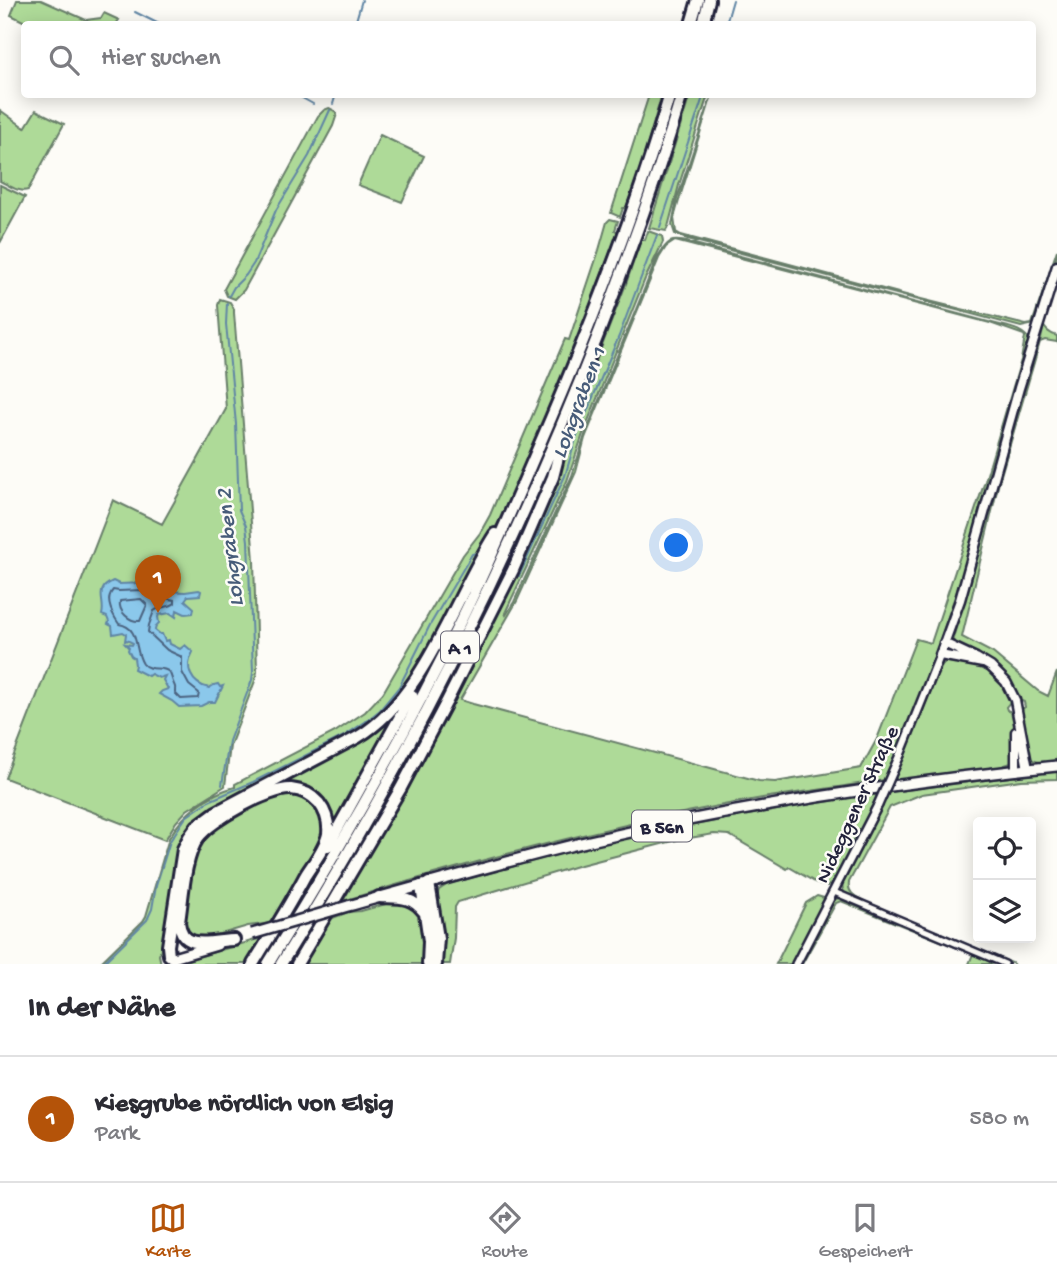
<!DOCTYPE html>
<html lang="de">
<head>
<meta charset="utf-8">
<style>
	body { margin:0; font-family:"Gochi Hand",sans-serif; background:#f7f7f7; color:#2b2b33 }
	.controls { position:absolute; right:21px; bottom:21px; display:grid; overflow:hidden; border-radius:7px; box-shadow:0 4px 18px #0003 }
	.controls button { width:63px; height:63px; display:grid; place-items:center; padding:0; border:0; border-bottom:2px solid #e1e1e2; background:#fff; color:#2b2b33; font:35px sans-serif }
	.you { position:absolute; left:677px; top:546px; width:24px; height:24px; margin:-18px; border:5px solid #fff; border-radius:50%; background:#1a73e8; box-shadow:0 0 0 10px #1a73e833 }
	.badge { display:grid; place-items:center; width:46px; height:46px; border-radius:50%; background:#b45309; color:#fff; font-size:23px; font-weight:700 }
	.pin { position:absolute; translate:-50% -58px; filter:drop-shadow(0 2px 4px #0008) }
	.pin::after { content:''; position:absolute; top:37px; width:24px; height:21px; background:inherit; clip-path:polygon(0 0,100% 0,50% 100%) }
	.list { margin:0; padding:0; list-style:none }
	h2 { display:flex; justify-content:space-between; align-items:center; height:91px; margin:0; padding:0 28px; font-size:30px }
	h2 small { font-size:23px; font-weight:400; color:#7c7c81 }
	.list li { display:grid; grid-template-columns:46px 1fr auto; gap:21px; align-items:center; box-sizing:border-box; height:126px; padding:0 28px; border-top:2px solid #e1e1e2 }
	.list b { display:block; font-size:26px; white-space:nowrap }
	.list p { margin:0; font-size:23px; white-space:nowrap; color:#7c7c81 }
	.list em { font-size:23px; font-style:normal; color:#7c7c81 }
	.icon { flex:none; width:38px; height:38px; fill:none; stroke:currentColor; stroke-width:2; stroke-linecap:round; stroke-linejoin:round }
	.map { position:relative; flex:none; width:1057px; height:964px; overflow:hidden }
	.search { position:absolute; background:#fff; box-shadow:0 4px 18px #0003; left:21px; right:21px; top:21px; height:77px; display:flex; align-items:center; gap:18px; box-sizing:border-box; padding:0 24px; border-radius:7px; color:#7c7c81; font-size:26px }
	.sheet { height:217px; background:#fff }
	nav { display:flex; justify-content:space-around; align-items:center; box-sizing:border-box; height:98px; border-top:2px solid #e1e1e2; background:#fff; font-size:19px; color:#7c7c81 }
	nav a { display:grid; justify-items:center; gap:4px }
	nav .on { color:#b45309 }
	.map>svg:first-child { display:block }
</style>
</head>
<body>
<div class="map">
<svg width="1057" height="964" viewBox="0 0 1057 964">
	<rect width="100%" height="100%" fill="#fdfcf7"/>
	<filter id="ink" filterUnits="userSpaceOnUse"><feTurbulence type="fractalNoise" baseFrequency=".0143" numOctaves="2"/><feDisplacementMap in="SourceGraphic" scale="14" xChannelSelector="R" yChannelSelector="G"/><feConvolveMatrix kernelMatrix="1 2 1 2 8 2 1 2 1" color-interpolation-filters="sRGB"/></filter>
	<g filter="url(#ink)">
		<path fill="#aeda98" stroke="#687e6a" stroke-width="2" fill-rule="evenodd" d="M17 0H41L86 20 101 18 104 13 119 20 116 24H29L11 15Z
			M649 95H663L661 97 643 160 626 208H623L620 217 611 213Z
			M690 95H708L679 185 668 227 666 231 649 228Z
			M712 95 680 197 674 218 676 232 681 235 921 299 1026 325 1032 324 1057 250V256L1035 324 1021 327 684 238 675 234 672 225 677 199Z
			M329 108 335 111 337 114 333 126 244 290 235 299 227 296 224 289 318 116 324 110Z
			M0 110 25 128 36 110 64 124 28 190C18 193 9 185 0 181Z
			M380 135 424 156 402 202 358 185Z
			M0 185 25 197 0 243Z
			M610 219 618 221 615 230 618 232 561 381 502 517 473 564 420 663 386 712 341 743 207 811 193 825 174 872 161 949 159 955 161 964H99L143 921 146 916 169 838C183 814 207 794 235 787V784L335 732 365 712 383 693 463 555 480 533 490 515 565 339 569 340 599 250 607 222Z
			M648 231 662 236 663 242 645 279 584 431 567 481 505 613 506 615 514 602 572 476 586 432 657 258C668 240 670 238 691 243L996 324C1008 327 1025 329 1030 342L962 576 922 692 884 780C842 787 799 792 757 799 617 823 479 859 343 901L352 885 348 886 419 765 559 467 572 423 626 284 641 239 645 240ZM675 241 990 323 1024 335 1025 337 1021 360 985 481 931 643 916 639 877 739 861 768 775 782 759 781 473 704 460 700 517 601 576 472 585 438 659 258 666 247Z
			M1057 275V282L1043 324C1045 331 1051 334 1057 336V342L1045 340 1040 342 999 482 962 637 993 653 1038 691 1048 696 1057 672V761C1047 762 1037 765 1029 757L1021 715 1022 709 1025 707 1024 702 1019 700 1009 678 1000 668 992 663 957 647 952 642 1036 342 1041 339 1043 330 1041 327Z
			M220 299 230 302 234 309V313L254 560 257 672 255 681 230 746 225 786 187 810 176 822 165 840 5 778 113 500 162 524 226 409 218 305Z
			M949 660C978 664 1001 671 1010 702L1006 707 1007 710 1011 712C1016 727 1014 745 1013 761L1011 763 999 767 894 781 936 678 943 664Z
			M400 706 331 833C330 808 314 783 284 786 268 788 254 798 240 806 224 814 206 821 196 836 180 860 178 912 173 941H172L182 868 186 849 198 830 206 822 219 813 365 736 380 726Z
			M1057 771V779L1021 780 922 794 890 807 849 882C847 894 857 897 866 902L1014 964 848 896C842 892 842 887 843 881L889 792Z
			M288 792 310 799 322 814 324 835 286 904 283 905 272 923 248 926 204 939 189 936 184 929 191 862 207 832 261 800Z
			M867 795H877L873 807 837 879 828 886 820 885 789 867 787 869 729 835 714 834 677 840 577 866 458 902 455 907 454 938 450 964H439L436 897 439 890 448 884C495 872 541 858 588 847 680 826 773 810 867 795Z
			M817 896 824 898V903L792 964H776L806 903Z
			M840 898 857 905 1000 964H969L973 954 841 901 836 903 802 964H800L832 903 836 899Z
			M400 900 419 909 424 923 425 964H302L330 919 348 912 361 911Z
			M265 937 249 964H174Z"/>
		<path fill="#8bc8eb" stroke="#6186a5" stroke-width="2" d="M113 581 119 584 144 583 156 590 167 591 185 592 199 590 201 591 200 595 188 596 185 600 194 608 193 613 185 614 177 610 176 617 170 613 159 615 158 617 159 623 156 626 155 630 160 634H162L165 641 169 640 170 644 180 649 185 645 193 652C184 668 191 684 209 688L214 685 218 684 220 687 223 686 215 702H209L201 706 179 707 172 701 159 694 162 691 168 689 163 680 165 676 159 678 151 674 148 676 134 669 135 665 134 658 131 656 128 650 129 648 125 644 132 645 133 643 127 640 125 641 126 634 123 632 113 634 112 626 108 624 109 622 107 617 102 615C106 601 93 590 113 581Z"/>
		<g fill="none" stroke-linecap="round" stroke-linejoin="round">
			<path stroke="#4c6481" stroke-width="2" d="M113 590 119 591 142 590 154 596 175 600V603C170 608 160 606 154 611L149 625 148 632 167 650 182 657V672L189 685 199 693 198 698 181 699 175 693C175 684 176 690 173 682 172 680 171 674 169 672 163 665 149 672 143 664 133 649 141 628 119 624 112 614 104 600 113 590Z
				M141 599 147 605 140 621C130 622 118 612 120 601Z"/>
			<path stroke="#6186a5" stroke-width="2" d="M135 12 159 24
				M355 24 362 0
				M726 24 733 0
				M295 94 313 104
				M333 104 336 94
				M660 227 704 94
				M229 296 234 287 246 275 254 263 276 210 309 156 330 110
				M517 576H519L565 476 577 435 619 336 657 235
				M222 785 229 741 252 680 253 672 248 541 246 526 239 510 236 424 226 324 227 303
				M102 964 147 920 152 909 156 886 170 841 186 817 209 801 253 782 344 736 365 722 380 710 399 687 430 625 472 554 476 553"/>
			<g stroke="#22223b" stroke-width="10">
				<path id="minor" d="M834 892 1005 964"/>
			</g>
			<g stroke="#22223b" stroke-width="12">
				<path id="tertiary" d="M900 755 940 655
					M796 964 878 805"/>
			</g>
			<g stroke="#22223b" stroke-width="13">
				<path id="secondary" d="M944 643 976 658 991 667 1006 682 1015 700 1028 769
					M983 663 940 655 960 600 1019 388 1057 266
					M1016 771V732"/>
			</g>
			<g stroke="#22223b" stroke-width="14">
				<path id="primary" d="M348 906C428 884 509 860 590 841 743 806 900 782 1057 766
					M173 958 217 945"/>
			</g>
			<g stroke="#22223b" stroke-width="16">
				<path id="motorway" d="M691 24 698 0
					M703 24 709 0
					M328 846 412 695
					M429 883 438 938 436 964
					M421 886 429 941 428 964
					M379 897C398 898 411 895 424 912
					M234 940C214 940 182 953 179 922 183 897 184 859 198 838 210 820 270 788 291 789 302 790 312 795 319 803 326 812 329 823 328 834 325 849 313 863 305 876 289 906 271 935 253 964
					M173 958 169 955 168 946 183 849 189 837 197 826 216 812 358 737C426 696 453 599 495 534
					M268 964C339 851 405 735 464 614 491 559 515 502 539 446 589 331 635 214 670 94
					M281 964C407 763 514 551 600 330 630 252 659 174 682 94
					M297 964 401 788 447 701 513 570 553 477 564 434"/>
			</g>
			<use href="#minor" stroke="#fdfcf7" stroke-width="5"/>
			<use href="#tertiary" stroke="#fdfcf7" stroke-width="7"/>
			<use href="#secondary" stroke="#fdfcf7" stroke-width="8"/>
			<use href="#primary" stroke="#fdfcf7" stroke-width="9"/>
			<use href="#motorway" stroke="#fdfcf7" stroke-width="10"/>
			<g stroke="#22223b" stroke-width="12" stroke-linecap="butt">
				<path id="tertiary-bridge" d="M878 805 900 755"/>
			</g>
			<g stroke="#22223b" stroke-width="14" stroke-linecap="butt">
				<path id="primary-bridge" d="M252 934 348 906"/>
			</g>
			<use href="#tertiary-bridge" stroke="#fdfcf7" stroke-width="7"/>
			<use href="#primary-bridge" stroke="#fdfcf7" stroke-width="9"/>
		</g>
	</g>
	<g text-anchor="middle" stroke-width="5" stroke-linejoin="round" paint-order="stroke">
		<g fill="#fdfcf7" stroke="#646373" stroke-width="2">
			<rect x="441" y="631.5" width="38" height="31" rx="5"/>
			<rect x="632" y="810.5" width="60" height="31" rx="5"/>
		</g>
		<g font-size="19" font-weight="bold" fill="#22223b">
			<text x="460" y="654">A 1</text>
			<text x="662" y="833">B 56n</text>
		</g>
		<g font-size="21" fill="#22223b" stroke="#fdfcf7">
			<text transform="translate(856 804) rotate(-65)" y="7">Nideggener Straße</text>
		</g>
		<g font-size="23" font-style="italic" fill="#475c79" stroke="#fdfcf7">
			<text transform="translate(577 402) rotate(-69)" y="8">Lohgraben 1</text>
			<text transform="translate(228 548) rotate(-96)" y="8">Lohgraben 2</text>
		</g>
	</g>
</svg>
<div class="controls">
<button><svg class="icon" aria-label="locate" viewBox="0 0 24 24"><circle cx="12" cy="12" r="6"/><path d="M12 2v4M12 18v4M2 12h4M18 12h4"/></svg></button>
<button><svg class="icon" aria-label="layers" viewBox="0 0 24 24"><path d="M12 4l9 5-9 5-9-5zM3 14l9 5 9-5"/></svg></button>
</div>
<div class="you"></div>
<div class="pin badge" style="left:158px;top:613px">1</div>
<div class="search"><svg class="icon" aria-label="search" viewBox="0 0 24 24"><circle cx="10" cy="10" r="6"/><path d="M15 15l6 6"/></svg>Hier suchen</div>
</div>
<section class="sheet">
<h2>In der Nähe<small></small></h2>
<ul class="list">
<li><span class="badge">1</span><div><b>Kiesgrube nördlich von Elsig</b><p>Park</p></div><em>580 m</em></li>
</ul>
</section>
<nav>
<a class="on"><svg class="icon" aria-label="map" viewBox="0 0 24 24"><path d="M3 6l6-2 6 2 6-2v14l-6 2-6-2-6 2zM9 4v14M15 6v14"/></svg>Karte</a>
<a><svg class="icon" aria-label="directions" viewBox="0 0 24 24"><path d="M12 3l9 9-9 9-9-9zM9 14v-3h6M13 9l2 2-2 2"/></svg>Route</a>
<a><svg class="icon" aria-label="saved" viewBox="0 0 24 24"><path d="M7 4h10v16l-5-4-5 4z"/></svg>Gespeichert</a>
</nav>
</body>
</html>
